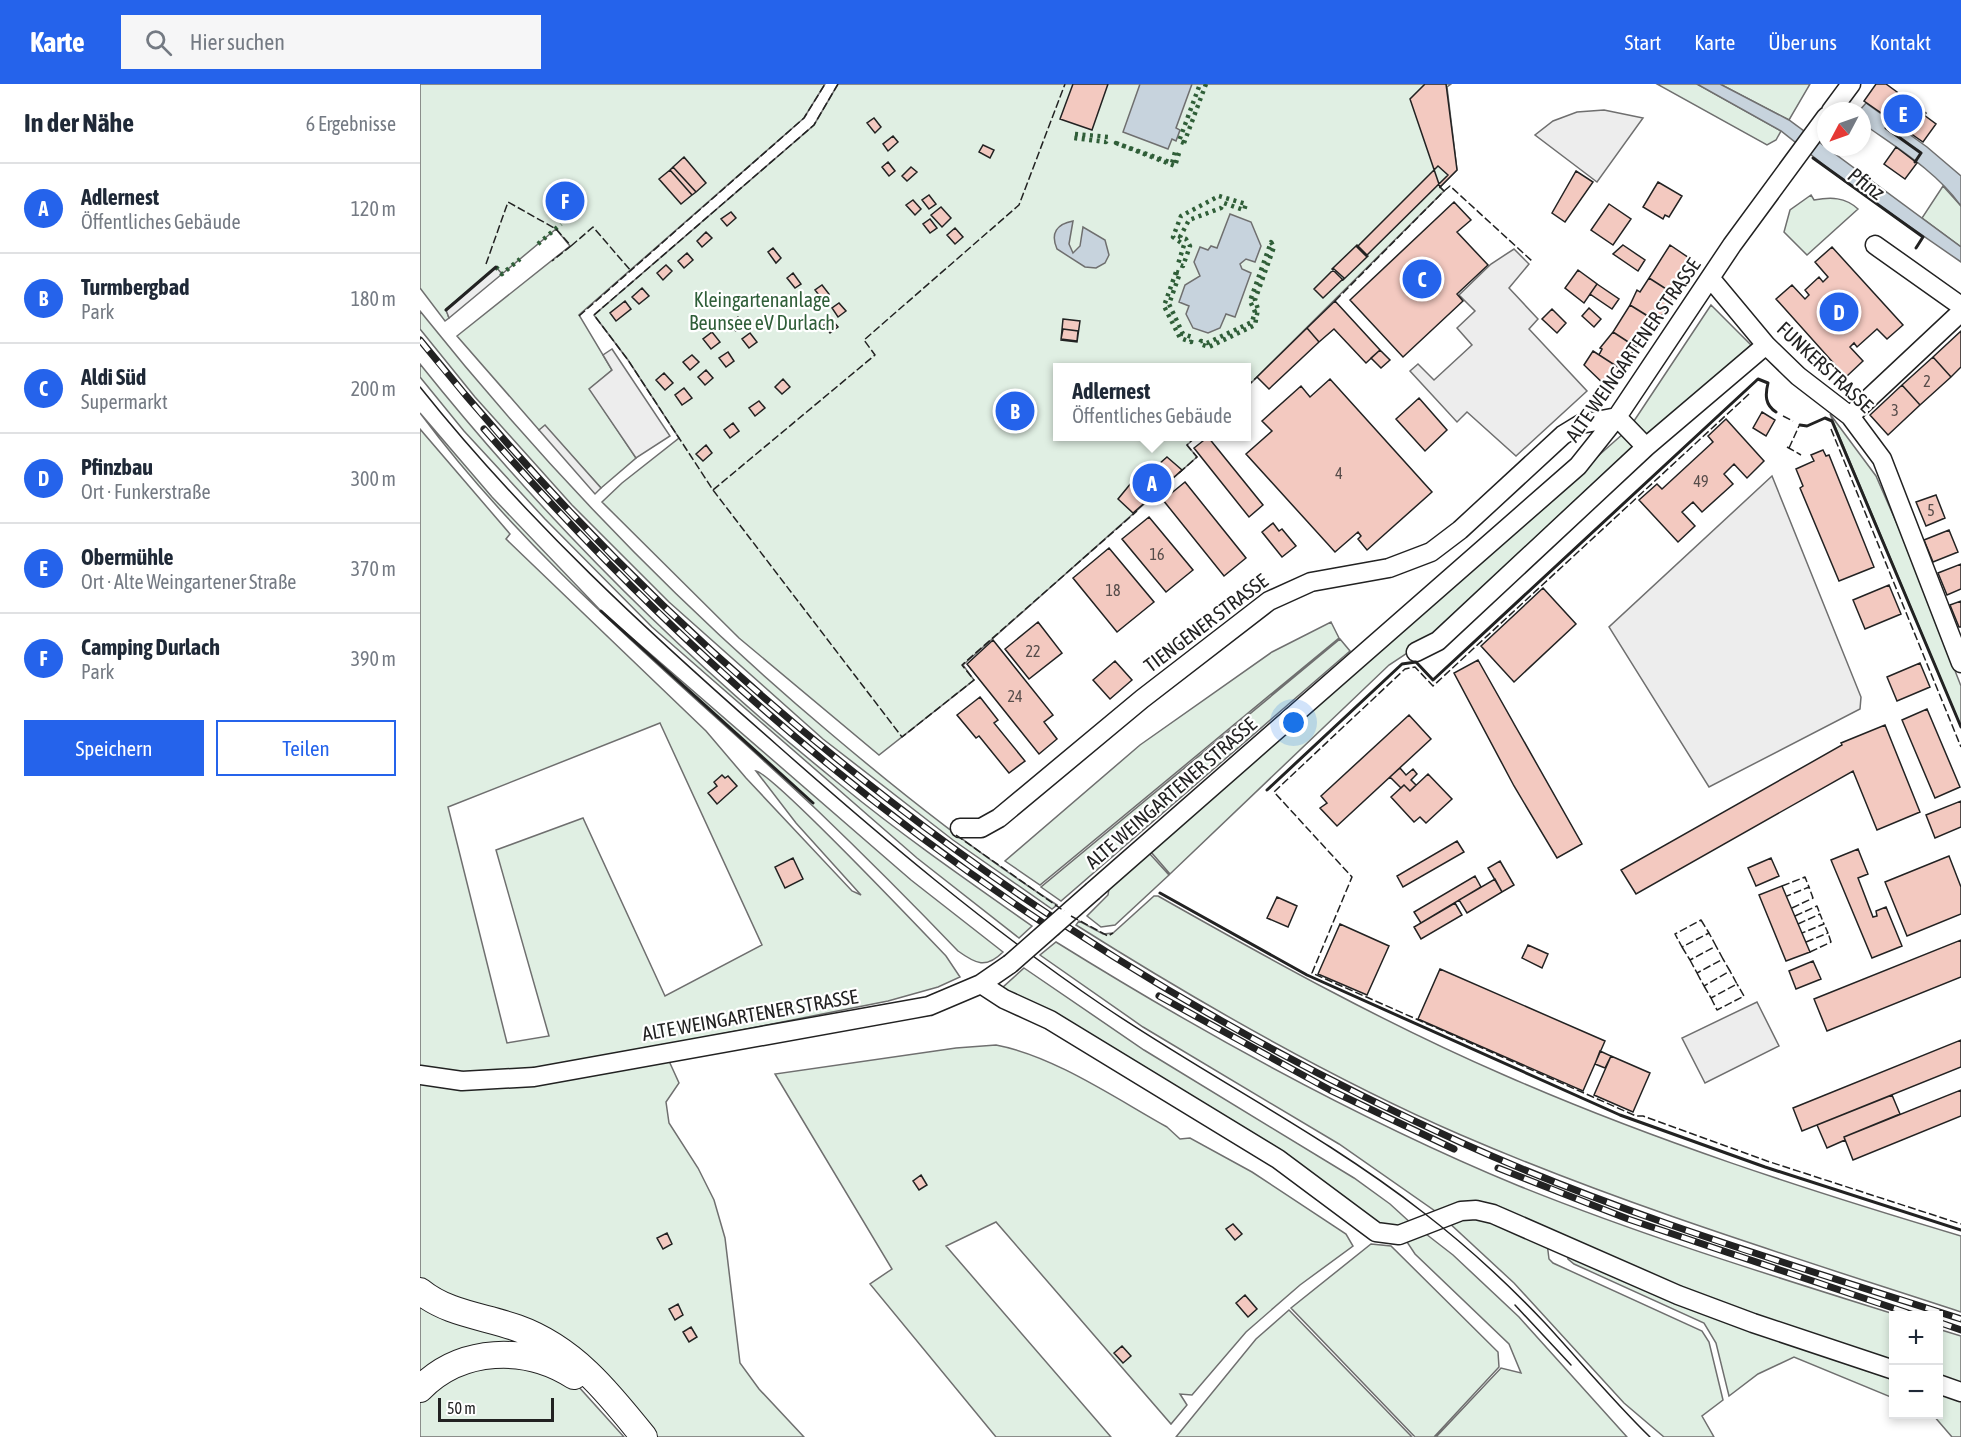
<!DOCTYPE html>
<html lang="de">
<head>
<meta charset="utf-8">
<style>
	body { margin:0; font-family:"Asap Condensed",sans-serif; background:#f6f6f7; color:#1f2937 }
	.controls { position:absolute; right:18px; bottom:18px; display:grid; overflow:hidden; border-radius:0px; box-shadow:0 3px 9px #0003 }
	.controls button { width:54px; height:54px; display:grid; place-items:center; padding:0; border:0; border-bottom:2px solid #e0e1e3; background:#fff; color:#1f2937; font:30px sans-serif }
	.compass { position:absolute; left:1397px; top:18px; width:54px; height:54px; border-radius:50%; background:#fff; box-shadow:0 3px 9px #0003; rotate:229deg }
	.scale { position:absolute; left:18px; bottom:15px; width:116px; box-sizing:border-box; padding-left:6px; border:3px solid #222; border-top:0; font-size:16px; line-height:21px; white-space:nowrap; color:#222; -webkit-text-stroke:4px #fff; paint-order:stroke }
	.you { position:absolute; left:874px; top:639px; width:21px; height:21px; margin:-15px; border:4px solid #fff; border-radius:50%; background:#1a73e8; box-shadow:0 0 0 9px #1a73e833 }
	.badge { display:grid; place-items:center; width:39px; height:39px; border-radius:50%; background:#2563eb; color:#fff; font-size:20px; font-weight:700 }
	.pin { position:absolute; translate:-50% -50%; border:3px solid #fff; box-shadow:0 2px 6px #0006 }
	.popup { position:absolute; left:633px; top:279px; width:198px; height:78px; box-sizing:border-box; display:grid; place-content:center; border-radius:0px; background:#fff; filter:drop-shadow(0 2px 4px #0005); font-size:20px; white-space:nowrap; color:#747a83 }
	.popup b { font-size:22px; color:#1f2937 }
	.popup::after { content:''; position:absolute; left:50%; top:100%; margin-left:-12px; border:12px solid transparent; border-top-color:#fff }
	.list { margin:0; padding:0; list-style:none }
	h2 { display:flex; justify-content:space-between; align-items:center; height:78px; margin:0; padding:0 24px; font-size:26px }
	h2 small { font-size:20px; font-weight:400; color:#747a83 }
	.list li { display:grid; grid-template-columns:39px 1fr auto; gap:18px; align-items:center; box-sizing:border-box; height:90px; padding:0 24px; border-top:2px solid #e0e1e3 }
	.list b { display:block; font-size:22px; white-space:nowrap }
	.list p { margin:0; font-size:20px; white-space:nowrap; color:#747a83 }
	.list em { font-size:20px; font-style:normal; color:#747a83 }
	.actions { display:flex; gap:12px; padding:18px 24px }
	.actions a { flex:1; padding:14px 0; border:2px solid #2563eb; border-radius:0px; text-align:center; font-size:21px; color:#2563eb }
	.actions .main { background:#2563eb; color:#fff }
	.icon { flex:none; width:33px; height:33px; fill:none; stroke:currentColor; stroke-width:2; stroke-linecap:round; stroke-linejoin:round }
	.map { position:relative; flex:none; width:1541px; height:1353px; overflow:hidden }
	header { display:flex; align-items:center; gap:36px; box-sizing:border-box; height:84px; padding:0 30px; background:#2563eb; color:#fff }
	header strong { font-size:28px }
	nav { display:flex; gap:33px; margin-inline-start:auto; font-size:21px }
	.search { width:420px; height:54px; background:#f6f6f7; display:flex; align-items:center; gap:15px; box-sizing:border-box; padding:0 21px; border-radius:0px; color:#747a83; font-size:22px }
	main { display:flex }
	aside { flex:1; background:#fff }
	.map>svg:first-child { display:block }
</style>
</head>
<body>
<header>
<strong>Karte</strong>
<div class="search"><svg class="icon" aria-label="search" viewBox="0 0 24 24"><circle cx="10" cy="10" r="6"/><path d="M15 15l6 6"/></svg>Hier suchen</div>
<nav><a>Start</a><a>Karte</a><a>Über uns</a><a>Kontakt</a></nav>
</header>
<main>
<aside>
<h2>In der Nähe<small>6 Ergebnisse</small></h2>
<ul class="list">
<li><span class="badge">A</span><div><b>Adlernest</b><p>Öffentliches Gebäude</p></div><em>120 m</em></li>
<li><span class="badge">B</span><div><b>Turmbergbad</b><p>Park</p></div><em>180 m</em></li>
<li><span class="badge">C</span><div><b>Aldi Süd</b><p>Supermarkt</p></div><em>200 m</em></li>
<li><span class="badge">D</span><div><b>Pfinzbau</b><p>Ort · Funkerstraße</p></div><em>300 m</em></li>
<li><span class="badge">E</span><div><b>Obermühle</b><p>Ort · Alte Weingartener Straße</p></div><em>370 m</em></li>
<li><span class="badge">F</span><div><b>Camping Durlach</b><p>Park</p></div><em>390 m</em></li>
</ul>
<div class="actions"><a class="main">Speichern</a><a>Teilen</a></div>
</aside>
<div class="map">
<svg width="1541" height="1353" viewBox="0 0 1541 1353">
	<rect width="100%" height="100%" fill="#fff"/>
	<path fill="#e0efe3" stroke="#6f6f6f" stroke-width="1.5" fill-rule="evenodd" d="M0 0H405L384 34 159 231 192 286 170 305 216 374 181 404 125 342 119 346 37 252 150 162 136 145 82 190 76 184 26 225 29 234 25 237 0 204Z
		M418 0H1031L1027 3 1037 86 1020 103 1024 107 827 303 826 284H638V352L776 353 767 361 777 373 543 581 554 596 459 671 319 554 182 418 202 399 259 354 208 276 174 231 394 41Z
		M1237 0H1277L1361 47 1356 56 1347 61Z
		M1300 0H1390L1369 36Z
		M1523 102 1541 122V163L1502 134Z
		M1391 111 1394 116C1411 113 1425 113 1438 125L1387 171 1364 148 1370 126Z
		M1291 221 1331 261 1226 356 1212 340Z
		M0 227C123 381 259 522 410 649 482 710 557 770 637 821L632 825 533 756 403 655 249 518 152 421 55 313 0 245Z
		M0 280C124 435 268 578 422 702 483 752 548 797 612 842L599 854 497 774 232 543 125 435 44 347 0 293Z
		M0 329 72 413 181 527 491 796 583 868C566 885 556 880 538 867 492 819 445 772 397 726 260 597 113 481 0 329Z
		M1410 330 1456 392 1481 449 1541 602V643Z
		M0 345 90 450 86 455 286 647 326 694 432 807 441 811 376 739 336 687C353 690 502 847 526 872L540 893 518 903 468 917 135 983 27 989 0 985ZM240 639 342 861 245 912 163 734 76 766 129 952 87 959 28 723Z
		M1204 349 1217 362 1016 550 969 581 750 790 731 768Z
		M911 538 919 554 620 801 585 777 720 661 852 568Z
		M920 555 930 567 641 817 621 803Z
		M729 769 749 791 695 841 681 843 667 832 688 811 689 805Z
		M734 812H738C851 876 964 939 1084 991 1232 1056 1387 1106 1541 1152V1228C1373 1173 1203 1121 1041 1051 908 993 778 918 656 841L659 837 683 850 693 849Z
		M636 858C784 950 937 1035 1099 1102 1223 1152 1350 1191 1477 1231L1474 1232 1473 1282 1365 1247 1105 1138 1018 1129 919 1060 723 943 620 871Z
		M604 884 724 966 934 1094 970 1120 993 1141 967 1146 582 904Z
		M576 961C634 972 695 1014 747 1043L760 1055 770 1054 832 1088 926 1150 933 1162 880 1201 826 1248 772 1311 760 1310 767 1321 751 1340 576 1138 526 1162 691 1353H576L450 1200 472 1185 355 990 536 964Z
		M249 977 259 999 246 1018 249 1039 278 1084 294 1116 305 1154 320 1279 339 1305 384 1353H232L174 1284 31 1217 0 1197V999Z
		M1062 1132 1127 1159 1129 1175 1133 1179 1282 1247 1289 1258 1303 1316 1282 1332 1294 1353H1244L1204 1319 1094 1199 1026 1136Z
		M1006 1150 1033 1171 1099 1233 1207 1353H1016L1081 1284 1101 1289 1089 1260 995 1170 987 1158 989 1154Z
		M951 1160 971 1162 1078 1268 1079 1283 1014 1353H995L871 1224Z
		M1147 1169 1473 1289V1314L1374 1273 1338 1290 1309 1312 1296 1259 1284 1239 1154 1180 1148 1175Z
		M0 1215 79 1245 130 1273 0 1296Z
		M869 1226 992 1353H756L836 1255Z
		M1518 1245 1541 1252V1304L1519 1297Z
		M89 1277 157 1301 204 1353H0V1314L27 1293Z
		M1519 1304 1541 1313V1353H1532L1513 1331 1518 1330Z"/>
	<path fill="#ededed" stroke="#6f6f6f" stroke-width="1.5" d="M1184 26 1223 34 1177 98 1115 51 1133 37 1157 28Z
		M1094 165 1109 180 1089 204 1118 235 1109 245 1167 307 1096 372 1047 328 1037 338 990 287 998 280 1014 296 1052 261 1037 244 1055 227 1039 211 1071 180Z
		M76 183 82 190 29 234 26 226Z
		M192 265 250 352 216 374 169 305 192 286 183 271Z
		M125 341 181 404 175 410 119 346Z
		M1352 392 1441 613 1440 625 1289 703 1189 543Z
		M1337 918 1359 962 1285 999 1262 954Z"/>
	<path fill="#c7d3dd" stroke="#6f6f6f" stroke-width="1.5" d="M720 0H772L756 44 760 46 756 57 752 55 748 65 703 48Z
		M1277 0H1300L1369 36 1541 163V178L1424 97 1361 47Z
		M1446 19 1507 63 1541 92V122C1516 87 1477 64 1442 39V27H1439Z
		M810 130 831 138 841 162 835 178 826 175 820 180 822 185 831 189 815 233 806 230 800 244 788 249 773 244 766 230 769 222 759 218 765 201 780 192 774 178 780 163 788 166 791 162 797 164Z
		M653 137 649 160 653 169 660 162 663 143 685 156 689 171 685 179 676 184 665 183 637 165C630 149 637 140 653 137Z"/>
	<path fill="#f3c9c0" stroke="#222" stroke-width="1.5" fill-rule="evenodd" d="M653 0H688L672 46 640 35Z
		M1005 0H1026L1037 86 1020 103 990 15Z
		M1456 0H1466L1506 29 1504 31 1516 40 1503 58 1444 17Z
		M454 34 461 43 455 49 447 39Z
		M473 52 478 58 468 67 463 60Z
		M563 61 574 66 570 74 559 68Z
		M1476 63 1497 79 1485 95 1464 80Z
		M264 73 286 99 276 108 253 83Z
		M468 78 475 87 469 92 462 83Z
		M1018 82 1028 91 946 172 937 163Z
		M253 83 276 108 272 111 250 86Z
		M491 83 497 88 487 97 482 92Z
		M250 86 272 111 261 120 239 95Z
		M1156 87 1173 98 1145 138 1132 129Z
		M1238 98 1262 112 1249 133 1245 131 1243 135 1223 123Z
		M509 111 516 120 509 125 502 116Z
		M493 116 501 125 495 131 486 121Z
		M1034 118 1051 136 1037 148 1068 181 1037 210 1043 217 983 273 930 216Z
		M1189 120 1211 135 1193 161 1171 146Z
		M521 123 531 134 522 143 511 131Z
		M311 128 316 134 307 142 301 135Z
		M510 135 517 144 510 149 503 140Z
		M535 144 543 153 535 160 527 151Z
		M286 148 292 154 282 163 277 157Z
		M937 161 948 172 923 196 912 185Z
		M1203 161 1225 176 1218 187 1193 170Z
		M1250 161 1275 178 1254 210 1229 194Z
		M1412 163 1483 241 1467 255 1457 245 1437 263 1434 259 1430 263 1443 277 1426 293 1356 215 1372 201 1385 215 1389 211 1385 206 1399 193 1403 198 1408 193 1395 178Z
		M353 164 361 174 356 179 348 168Z
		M267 169 273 176 264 184 258 177Z
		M246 181 252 187 243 196 237 189Z
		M914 185 924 194 903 214 894 205Z
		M1158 186 1177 200 1164 219 1145 204Z
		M373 189 381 200 375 204 367 194Z
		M1229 194 1254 210 1243 230 1236 237 1210 221 1217 206 1220 208Z
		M1177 200 1199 215 1192 225 1170 210Z
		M402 201 409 210 402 215 395 206Z
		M222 204 229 212 219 220 212 213Z
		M205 217 211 225 196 237 190 229Z
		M915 217 960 266 946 279 914 245 899 258 887 244Z
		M419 219 426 227 418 233 412 224Z
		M1210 221 1234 236 1216 263 1193 248Z
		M1169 224 1181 235 1174 243 1162 232Z
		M1132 225 1146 239 1137 249 1122 235Z
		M318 233 324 239 316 247 309 241Z
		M411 235 418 243 410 249 404 241Z
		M643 235 660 237 657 258 641 256ZM643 245 658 247 657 257 641 255Z
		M887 244 899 258 849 305 837 293Z
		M643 245 658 247 657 257 641 255Z
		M1541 247V283L1531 293 1513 273Z
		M292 248 300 258 291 265 283 255Z
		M1193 248 1216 263 1201 285 1179 271 1182 265 1180 264Z
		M330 249 337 258 329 264 322 255Z
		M960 266 970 276 961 284 951 274Z
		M1173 267 1201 285 1188 304 1164 281Z
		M308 268 314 277 306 283 299 274Z
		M272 271 279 278 270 286 263 278Z
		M1513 273 1531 293 1500 321 1482 301Z
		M286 286 293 294 285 301 278 293Z
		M244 289 253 299 245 306 236 296Z
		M363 295 370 303 362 310 355 303Z
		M910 295 1012 408 947 466 938 455 941 452 938 448 915 468 826 370 852 347 842 337 881 302 890 313Z
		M1482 301 1500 321 1468 351 1450 331Z
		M264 304 272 314 262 321 255 311Z
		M999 314 1027 346 1005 367 976 335Z
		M339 317 345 324 335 332 329 324Z
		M1342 328 1355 336 1346 352 1333 344Z
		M1306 335 1344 377 1327 394 1314 380 1304 390 1313 400 1282 428 1273 418 1262 428 1275 442 1258 458 1219 416 1237 400 1242 405 1293 358 1288 352Z
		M313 339 319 347 310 354 304 346Z
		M788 353 843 421 829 433 774 364Z
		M286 361 292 369 283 377 276 370Z
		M1403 366 1406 372 1409 371 1454 483 1419 497 1380 404 1383 402 1376 385 1394 377 1391 371Z
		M747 373 762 386 736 409 721 396Z
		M716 393 736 409 713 429 698 415Z
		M765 398 826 474 804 492 743 416Z
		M1516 411 1525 434 1506 442 1496 418Z
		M729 433 773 486 746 508 702 455Z
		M853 439 859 447 862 445 876 462 862 473 842 448Z
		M1529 446 1538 468 1513 478 1504 456Z
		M689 464 734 518 697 548 653 494Z
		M1541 480V505L1527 511 1518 489Z
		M1469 501 1481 530 1445 545 1433 516Z
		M1123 504 1156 540 1094 598 1061 562Z
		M1541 517V543H1539L1530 521Z
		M618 538 642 569 609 595 585 565Z
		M573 556 633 631 624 638 637 655 619 670 547 580Z
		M1058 576 1162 760 1137 774 1094 702 1034 589Z
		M695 577 712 596 690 615 673 596Z
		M1500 579 1510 603 1477 617 1467 593Z
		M560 613 578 636 574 639 605 677 589 689 559 652 556 654 537 631Z
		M1507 625 1540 703 1515 714 1482 636Z
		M989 631 1011 655 917 742 900 724 907 719 901 712Z
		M1465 641 1500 728 1457 746 1433 687 1216 810 1201 786 1422 661 1421 659Z
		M980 684 986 691 993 685 997 690 991 696 996 701 990 707 984 701 981 704 970 693Z
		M1008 690 1032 715 1006 739 1000 733 994 738 971 713 984 701 990 707Z
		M302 691 305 694 308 692 317 702 297 720 288 709 297 702 294 698Z
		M1541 717V743L1515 754 1506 731Z
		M1037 757 1044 768 983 803 977 792Z
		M1438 765 1448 790 1438 794 1453 833 1457 832 1456 827 1466 823 1482 862 1452 874 1411 776Z
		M1529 772 1541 803V830L1487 852 1465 798Z
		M373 774 383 795 365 804 355 783Z
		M1351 774 1359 792 1336 802 1328 784Z
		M1080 777 1094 801 1082 808 1068 784Z
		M1055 792 1061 803 1001 839 994 828Z
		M1075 795 1082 808 1047 829 1039 816Z
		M1362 802 1390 868 1366 877 1339 811Z
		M857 813 877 822 868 843 847 834Z
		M1035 819 1042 831 1001 855 994 843Z
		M920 840 969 862 947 911 898 890Z
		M1541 856V893L1407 947 1394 915Z
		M1108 861 1128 870 1122 884 1102 874Z
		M1393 877 1401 895 1376 905 1369 887Z
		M1020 885 1185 957 1163 1007 998 935Z
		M1541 956V983L1382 1047 1373 1024Z
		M1180 967 1191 972 1185 984 1175 980Z
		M1191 972 1230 989 1213 1028 1174 1011Z
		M1541 1006V1032L1433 1076 1424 1053Z
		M1472 1011 1480 1030 1424 1053 1425 1056 1407 1064 1397 1041Z
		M501 1091 507 1101 499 1106 493 1097Z
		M813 1140 822 1150 815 1156 806 1145Z
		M247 1149 252 1160 243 1165 237 1154Z
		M825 1211 837 1225 828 1233 816 1219Z
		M258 1220 263 1231 255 1236 249 1225Z
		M271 1243 277 1253 269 1258 263 1248Z
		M702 1262 711 1272 703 1279 694 1269Z"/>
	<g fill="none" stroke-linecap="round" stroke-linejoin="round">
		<g stroke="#222" stroke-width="21">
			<path id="minor" d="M1411 27 1431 0
				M1455 161 1541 222
				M1291 195 1346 261 1378 292 1430 332 1462 375 1541 579
				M1430 332 1541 228
				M1197 333 1226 363
				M996 568 1018 557 1226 363 1346 261
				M540 744H561L579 734 722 615 849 517 891 498 969 484 1011 468 1040 446 1143 351 1161 340 1197 333
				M673 807 1158 382 1197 333 1312 161 1406 33
				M561 900 584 915 630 936 858 1075 956 1148 979 1151 1041 1127 1056 1126 1073 1130 1258 1211 1333 1239 1474 1286
				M0 991 42 997 114 993 509 922 561 900 590 880
				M1518 1300 1541 1308"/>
		</g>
		<g stroke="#222" stroke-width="28">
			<path id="highway" d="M0 1207C28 1230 64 1232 97 1244 153 1264 188 1308 224 1353
				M0 1305C41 1263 106 1261 154 1292"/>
		</g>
		<use href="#minor" stroke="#fff" stroke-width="18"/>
		<use href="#highway" stroke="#fff" stroke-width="26"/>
		<path stroke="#222" stroke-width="1.5" d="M0 303C106 436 229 549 357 661 461 753 567 843 682 921 788 993 903 1050 1004 1129 1047 1162 1088 1200 1125 1239 1160 1277 1193 1317 1230 1353
			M1095 1221 1151 1281"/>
		<g stroke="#222" stroke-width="7">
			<path id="rail" d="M0 256C280 604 633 874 1040 1058 1201 1131 1373 1181 1541 1235
				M64 345C232 537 423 709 637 848
				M739 912 910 1006 1034 1065
				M1078 1084 1208 1135 1497 1232
				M1518 1238 1541 1246"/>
		</g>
		<use href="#rail" stroke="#fff" stroke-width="4.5" stroke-dasharray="14" stroke-linecap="butt"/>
		<g stroke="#222" stroke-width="21" stroke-linecap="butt">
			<path id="minor-bridge" d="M590 880 673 807"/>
		</g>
		<use href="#minor-bridge" stroke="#fff" stroke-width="18"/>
		<path stroke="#2f5e38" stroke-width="4.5" stroke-dasharray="3 4.5" stroke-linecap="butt" d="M655 50 688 53 686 58 654 54Z
			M696 59 752 79 755 68 759 69 755 82Z
			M764 59 759 57 780 0
			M764 59 786 0
			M799 112 826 120 824 126 804 119 801 124 769 136 760 153 766 155 770 162 763 182 758 180 764 161 753 153 761 132Z
			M851 158 854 163 835 216 838 225 835 241 789 263 780 260 781 257 787 259 832 238 835 228 830 217Z
			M118 160 141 140
			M76 183 82 190 100 175
			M756 188 760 189 749 220 763 250 772 253 771 258 760 254 744 222Z"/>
		<path stroke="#222" stroke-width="1.5" stroke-dasharray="8 3" stroke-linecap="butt" d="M418 0 394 41 174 231 208 276 293 406 455 271 444 256 599 121 645 0
			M1024 107 1030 102 1112 177
			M151 162 173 143 211 187
			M66 180 88 118 136 145 151 162 132 177
			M915 217 1024 107 1020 103 1022 101
			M159 232 384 34 405 0
			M826 303 837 293
			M1329 310 1013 602 995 583 985 585 854 708 932 793 892 889 1216 1032H1223L1347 1077 1541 1140
			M1363 332 1373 337
			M1411 345 1541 663
			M1367 363 1381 371
			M1369 364 1379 342
			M759 389 777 373 767 361 776 352
			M293 406 482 653 554 596 542 581 717 427
			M536 751 644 827
			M1362 802 1385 793 1389 803 1367 812
			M1372 824 1393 814 1389 803
			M651 832 688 852 693 849
			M1375 832 1397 822 1400 830
			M1281 836 1289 849 1262 863 1255 850Z
			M1378 840 1400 830 1404 840 1382 849
			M1386 858 1408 849 1404 840
			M1262 863 1270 876 1296 862 1289 849
			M1390 868 1411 858 1408 849
			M1270 876 1277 889 1303 875 1296 862
			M1277 889 1284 902 1310 887 1303 875
			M1284 902 1291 914 1317 900 1310 887
			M1291 914 1297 926 1324 912 1317 900"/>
		<path stroke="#222" stroke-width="3" d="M1466 44 1501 69 1495 78
			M1393 74 1503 153 1496 164
			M26 226 76 183
			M1380 341 1387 342 1405 334 1412 337 1541 643
			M181 527 393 719
			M847 706 982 580 996 578 1013 596 1338 295 1348 299C1345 311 1345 321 1356 328
			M740 809 887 891 1200 1031 1345 1083 1541 1146"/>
	</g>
	<g text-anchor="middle" stroke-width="4.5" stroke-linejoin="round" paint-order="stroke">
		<g font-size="16" fill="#564c4a">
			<text x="1507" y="303">2</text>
			<text x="1475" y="332">3</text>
			<text x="919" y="395">4</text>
			<text x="1281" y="403">49</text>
			<text x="1511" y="432">5</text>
			<text x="737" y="476">16</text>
			<text x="693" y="512">18</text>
			<text x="613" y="573">22</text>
			<text x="595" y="618">24</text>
		</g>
		<g font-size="20" fill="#2f5e38" stroke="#fff">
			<text x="342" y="223">Kleingartenanlage<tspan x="342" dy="23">Beunsee eV Durlach</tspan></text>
		</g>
		<g font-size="20" fill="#222" stroke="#fff">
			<text transform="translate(1213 266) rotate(-55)" y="7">ALTE WEINGARTENER STRASSE</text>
			<text transform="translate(1405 283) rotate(43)" y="7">FUNKERSTRASSE</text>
			<text transform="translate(786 539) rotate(-37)" y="7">TIENGENER STRASSE</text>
			<text transform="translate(751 709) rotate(-41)" y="7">ALTE WEINGARTENER STRASSE</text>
			<text transform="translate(330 931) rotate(-10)" y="7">ALTE WEINGARTENER STRASSE</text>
		</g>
		<g font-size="21" font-style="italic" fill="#222" stroke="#fff">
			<text transform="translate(1446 100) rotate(36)" y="7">Pfinz</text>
		</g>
	</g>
</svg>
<div class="controls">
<button>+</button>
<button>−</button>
</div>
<svg class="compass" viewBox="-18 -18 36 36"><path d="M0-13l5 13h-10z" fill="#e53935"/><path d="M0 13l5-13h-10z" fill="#747a83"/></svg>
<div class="scale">50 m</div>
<div class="you"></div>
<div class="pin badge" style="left:732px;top:399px">A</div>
<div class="popup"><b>Adlernest</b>Öffentliches Gebäude</div>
<div class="pin badge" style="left:595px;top:327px">B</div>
<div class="pin badge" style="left:1002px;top:195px">C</div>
<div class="pin badge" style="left:1419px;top:228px">D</div>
<div class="pin badge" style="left:1483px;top:30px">E</div>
<div class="pin badge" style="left:145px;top:117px">F</div>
</div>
</main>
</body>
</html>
